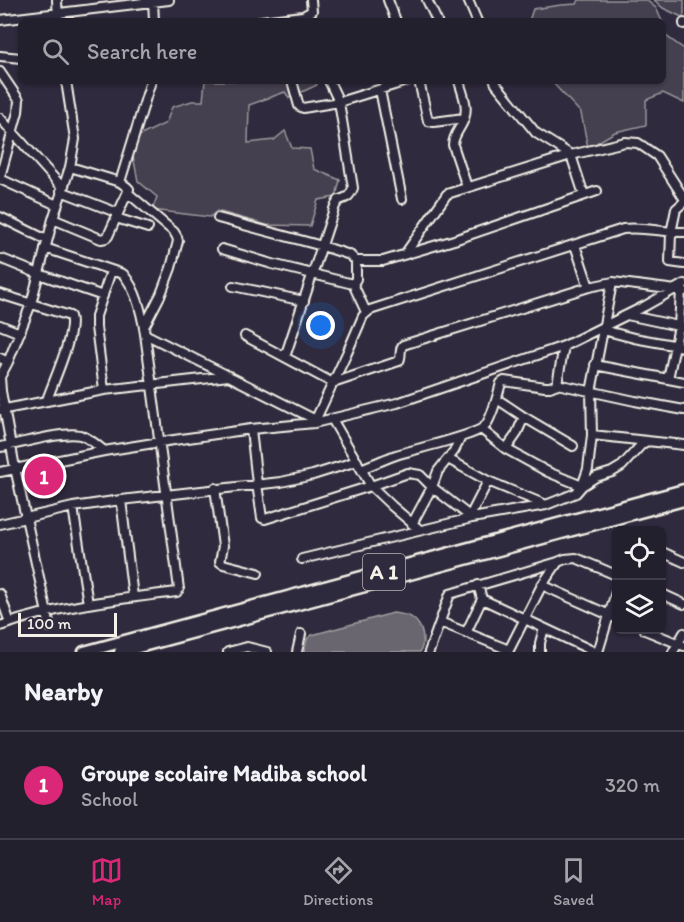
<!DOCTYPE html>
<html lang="en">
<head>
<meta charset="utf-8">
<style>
	body { margin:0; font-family:Itim,sans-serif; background:#2f2d3a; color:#f1f3f6 }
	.controls { position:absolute; right:18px; bottom:18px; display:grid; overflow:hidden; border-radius:9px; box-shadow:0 2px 4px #0004 }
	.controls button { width:54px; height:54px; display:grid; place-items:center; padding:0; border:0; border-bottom:2px solid #403e4a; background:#23202e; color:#f1f3f6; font:30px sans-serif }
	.scale { position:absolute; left:18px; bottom:15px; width:99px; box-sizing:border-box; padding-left:6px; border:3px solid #f4f1e8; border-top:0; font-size:16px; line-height:21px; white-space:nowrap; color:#f4f1e8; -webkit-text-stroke:4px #2f2a3d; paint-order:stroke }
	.you { position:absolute; left:321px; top:326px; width:21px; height:21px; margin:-15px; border:4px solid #fff; border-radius:50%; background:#1a73e8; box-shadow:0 0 0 9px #1a73e833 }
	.badge { display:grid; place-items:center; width:39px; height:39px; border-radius:50%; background:#db2777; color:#fff; font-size:20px; font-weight:700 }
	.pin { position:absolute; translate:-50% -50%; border:3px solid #fff; box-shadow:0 2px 6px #0006 }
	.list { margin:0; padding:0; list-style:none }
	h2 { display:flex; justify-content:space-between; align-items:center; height:78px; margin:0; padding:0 24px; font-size:26px }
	h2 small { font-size:20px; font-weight:400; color:#a3a3aa }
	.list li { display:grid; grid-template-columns:39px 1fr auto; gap:18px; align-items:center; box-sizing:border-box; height:108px; padding:0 24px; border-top:2px solid #403e4a }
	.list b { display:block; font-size:22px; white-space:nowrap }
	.list p { margin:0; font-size:20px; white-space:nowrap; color:#a3a3aa }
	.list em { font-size:20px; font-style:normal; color:#a3a3aa }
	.icon { flex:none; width:33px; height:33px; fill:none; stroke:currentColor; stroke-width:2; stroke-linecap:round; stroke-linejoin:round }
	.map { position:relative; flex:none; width:684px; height:652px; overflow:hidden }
	.search { position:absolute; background:#23202e; box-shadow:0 2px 4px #0004; left:18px; right:18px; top:18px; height:66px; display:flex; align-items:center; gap:15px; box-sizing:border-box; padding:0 21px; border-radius:9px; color:#a3a3aa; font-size:22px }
	.sheet { height:186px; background:#23202e }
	nav { display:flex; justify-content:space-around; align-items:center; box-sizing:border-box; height:84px; border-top:2px solid #403e4a; background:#23202e; font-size:16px; color:#a3a3aa }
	nav a { display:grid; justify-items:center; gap:3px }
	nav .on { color:#db2777 }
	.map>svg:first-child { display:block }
</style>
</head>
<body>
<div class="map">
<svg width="684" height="652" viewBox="0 0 684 652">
	<rect width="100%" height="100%" fill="#2f2a3d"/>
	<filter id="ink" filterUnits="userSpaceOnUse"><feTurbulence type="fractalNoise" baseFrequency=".0167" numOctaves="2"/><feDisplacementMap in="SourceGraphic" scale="12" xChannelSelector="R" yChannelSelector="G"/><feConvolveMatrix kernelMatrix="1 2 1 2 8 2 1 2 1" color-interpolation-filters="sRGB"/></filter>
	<g filter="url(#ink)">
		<path fill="#454050" stroke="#9c989c" stroke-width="1.5" d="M579 0H646L656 8 662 21H529L533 9 561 5 577 4Z
			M654 0H684V15L682 17 663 8Z
			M663 22 665 27 666 36 684 49V103L663 93 646 100V125L615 132 588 148 581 113 551 81H663Z
			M205 81H314L317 85 289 98 285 92 249 105 248 143 274 140 285 131 292 148 310 149 314 169 340 180 336 197 318 200 310 226 267 225 217 211 210 217 152 210 157 197 138 181 133 156 135 138 166 123 172 107 192 101H203Z"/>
		<path fill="#6a6670" stroke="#a19ea0" stroke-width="1.5" d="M393 613C399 614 406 614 411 617 423 625 426 640 420 652H304L307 639 312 635Z"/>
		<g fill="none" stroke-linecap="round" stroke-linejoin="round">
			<g stroke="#f4f1e8" stroke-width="12">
				<path id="minor" d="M57 0 58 21
					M153 0 154 21
					M388 0 396 21
					M427 0 437 21
					M468 0 477 21
					M0 20 169 0
					M261 21 303 16 312 11 311 0
					M684 23V24
					M0 56 21 58
					M0 72 19 100 18 112 0 177
					M292 81 299 106 303 108 339 102 407 81
					M419 81 428 121 434 122 464 118
					M459 81C462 93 469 106 464 119 461 128 453 135 453 145L467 187
					M495 81 496 84 536 133 571 155 584 195
					M380 90 402 199
					M0 118 62 187
					M0 179 57 205
					M120 182 151 81
					M61 191 118 213
					M128 193 174 232 177 237 178 241 171 268 161 294 144 327
					M684 202 676 209 671 233 670 262 684 264
					M0 217 47 240
					M116 218 148 228
					M218 218 322 246 350 255 356 261H383L454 240 597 191
					M53 219 101 239 106 238 108 236 129 189 127 187 120 182 70 167
					M575 245 589 287
					M222 249 272 264 353 284
					M405 254 447 194 571 155 625 142 638 143 657 156 684 198
					M2 259 39 274 103 296
					M356 261V279L353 284 366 312
					M233 286 304 301
					M0 294 70 316C76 333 53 382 47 400
					M627 315 683 327
					M0 325 20 333
					M603 330 634 338 684 347
					M145 334 316 420
					M245 336 333 383 399 361C402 356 399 349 403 345L589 287 613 282 684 291
					M285 357 335 206 339 200C347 198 350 196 353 188L339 102 329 81
					M0 358 8 362
					M595 365 684 382
					M668 379 679 326 681 290
					M557 384 564 346
					M104 390 96 327V316L111 271
					M497 399 524 417 573 446
					M0 410 104 390 229 376
					M332 419 371 486 392 506 420 530
					M314 423 347 353 363 316 370 310 623 229C643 226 663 233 684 232
					M251 429 257 484 262 518 265 519 371 486 408 473 420 475 432 487 472 518
					M481 429 506 449 548 472 582 486
					M592 435 684 445
					M0 447C20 444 62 431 80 435 90 438 97 445 104 451
					M506 449 516 435 524 417
					M448 459 488 481 546 505
					M361 469C373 464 385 459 396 455 411 450 478 435 485 426 492 418 498 394 501 383L504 381 545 387H550L557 384 635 401 684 410
					M0 472 104 451 160 442 251 429 314 423 397 403 564 346 645 306 684 284
					M582 486 596 477 612 472 622 466 641 445 647 441
					M215 488 223 546 220 562 223 564 258 573
					M121 500 133 597
					M73 507 88 604
					M470 516 488 481
					M0 524 73 507 121 500 281 482 313 475 357 461
					M412 524 432 487 438 471 454 451 461 437
					M662 552 684 562
					M302 559 472 518 546 505 576 493 582 486 588 469 592 435 591 392 612 283
					M542 585 616 618
					M0 594 10 623
					M662 594 684 604
					M482 599 595 652
					M440 622 509 650
					M0 626C57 606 117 599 177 592L179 589 145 334C142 314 137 290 123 274L45 248
					M50 627 15 468 1 391 0 377 8 362 31 304 53 219 70 167 75 139 66 81
					M645 630 684 646
					M466 633 482 599 478 585
					M228 652 247 647 267 652
					M297 652 301 634
					M429 652 450 594 558 562
					M508 652 542 585 558 562 565 559 576 558 616 575
					M540 652V643L544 628
					M598 652 616 592
					M673 652 684 633"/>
			</g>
			<g stroke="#f4f1e8" stroke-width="15">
				<path id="highway" d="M84 652 684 490
					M120 652 684 500"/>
			</g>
			<use href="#minor" stroke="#2f2a3d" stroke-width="8"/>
			<use href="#highway" stroke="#2f2a3d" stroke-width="10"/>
		</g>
	</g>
	<g text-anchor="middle" stroke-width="5" stroke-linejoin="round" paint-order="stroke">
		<rect fill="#2f2a3d" stroke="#b9b5b5" stroke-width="1.5" x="363" y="554" width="42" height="36" rx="4.5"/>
		<g font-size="21" font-weight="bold" fill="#f4f1e8">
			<text x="384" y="579">A 1</text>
		</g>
	</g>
</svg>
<div class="controls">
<button><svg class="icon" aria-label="locate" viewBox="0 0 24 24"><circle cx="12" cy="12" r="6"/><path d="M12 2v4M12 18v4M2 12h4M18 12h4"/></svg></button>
<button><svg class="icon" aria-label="layers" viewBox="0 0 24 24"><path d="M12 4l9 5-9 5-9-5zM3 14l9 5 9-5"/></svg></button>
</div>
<div class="scale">100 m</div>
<div class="you"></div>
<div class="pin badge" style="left:44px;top:476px">1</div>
<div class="search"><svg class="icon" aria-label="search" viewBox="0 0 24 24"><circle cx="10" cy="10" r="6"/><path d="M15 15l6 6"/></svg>Search here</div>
</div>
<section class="sheet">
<h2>Nearby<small></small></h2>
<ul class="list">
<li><span class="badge">1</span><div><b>Groupe scolaire Madiba school</b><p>School</p></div><em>320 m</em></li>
</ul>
</section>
<nav>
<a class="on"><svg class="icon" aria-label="map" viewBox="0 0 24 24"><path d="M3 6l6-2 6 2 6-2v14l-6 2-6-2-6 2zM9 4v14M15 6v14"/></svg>Map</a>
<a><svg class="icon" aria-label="directions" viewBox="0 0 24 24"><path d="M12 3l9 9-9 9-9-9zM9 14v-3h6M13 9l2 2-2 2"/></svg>Directions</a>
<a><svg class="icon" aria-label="saved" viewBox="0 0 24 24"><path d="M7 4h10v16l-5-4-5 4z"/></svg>Saved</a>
</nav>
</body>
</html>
